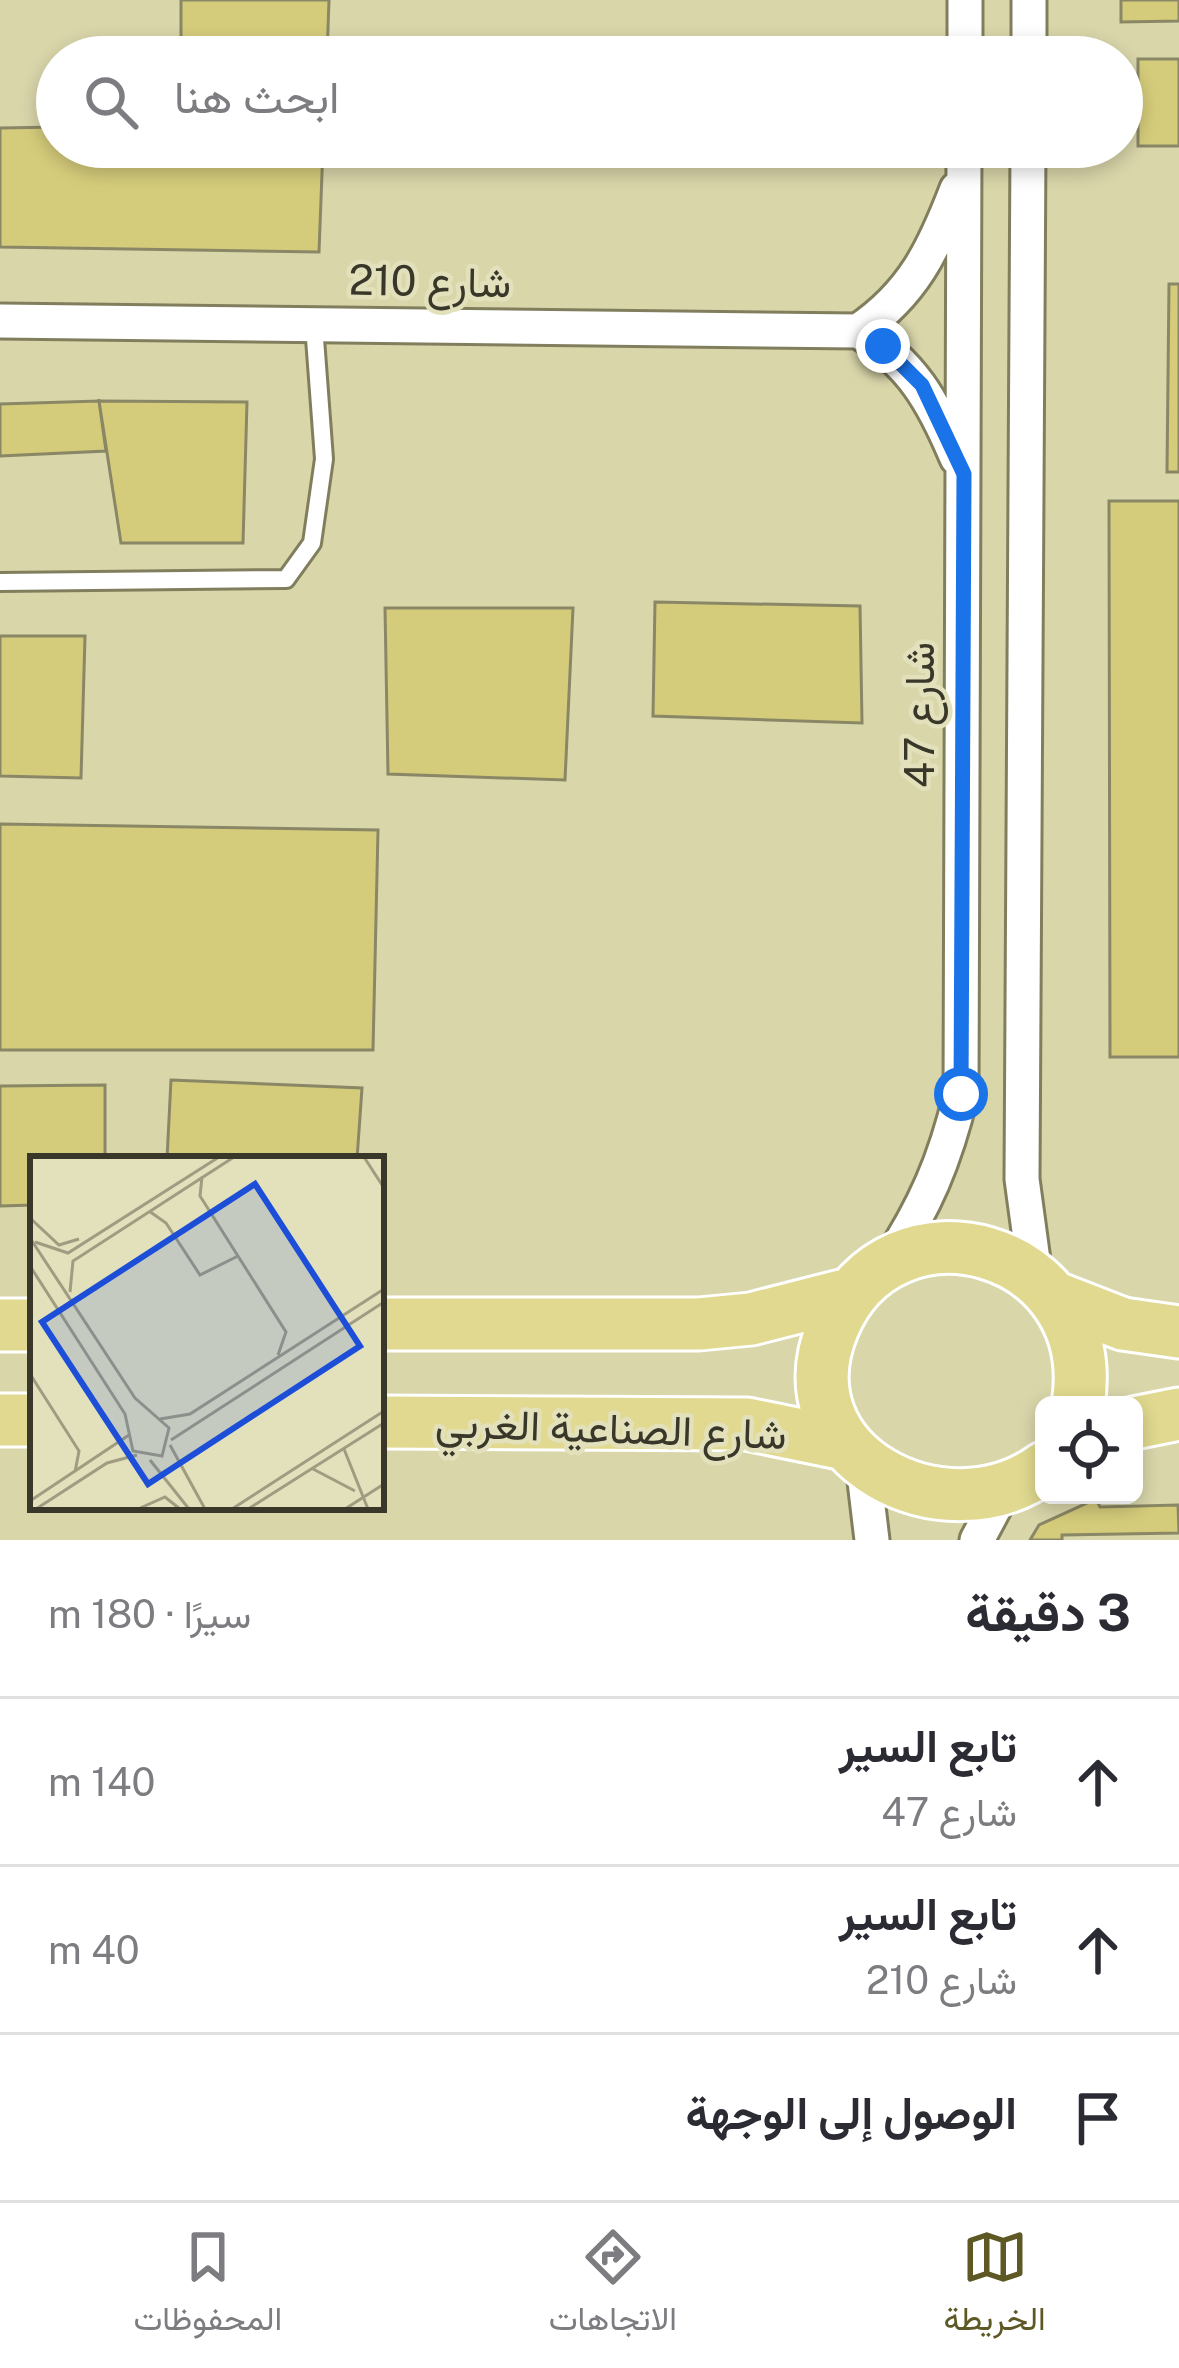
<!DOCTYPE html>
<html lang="ar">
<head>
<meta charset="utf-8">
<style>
	body { margin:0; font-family:"Public Sans",Vazirmatn,sans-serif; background:#f2f2f3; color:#2b2b33; direction:rtl }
	.controls { position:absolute; right:36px; bottom:36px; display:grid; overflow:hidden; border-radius:18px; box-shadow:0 6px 18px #0003 }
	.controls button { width:108px; height:108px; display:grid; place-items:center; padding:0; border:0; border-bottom:3px solid #e1e1e2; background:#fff; color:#2b2b33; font:60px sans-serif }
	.stop { position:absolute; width:36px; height:36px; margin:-27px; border:9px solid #1a73e8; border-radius:50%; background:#fff }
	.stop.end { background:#1a73e8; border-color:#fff; box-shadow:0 3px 12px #0008 }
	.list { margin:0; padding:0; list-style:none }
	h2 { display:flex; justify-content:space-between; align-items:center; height:156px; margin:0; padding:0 48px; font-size:51px }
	h2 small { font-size:39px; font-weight:400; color:#7c7c81 }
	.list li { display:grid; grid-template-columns:78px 1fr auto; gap:36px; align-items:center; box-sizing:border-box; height:168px; padding:0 48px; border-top:3px solid #e1e1e2 }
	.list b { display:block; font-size:45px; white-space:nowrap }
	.list p { margin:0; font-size:39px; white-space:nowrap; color:#7c7c81 }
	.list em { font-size:39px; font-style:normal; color:#7c7c81 }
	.icon { flex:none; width:66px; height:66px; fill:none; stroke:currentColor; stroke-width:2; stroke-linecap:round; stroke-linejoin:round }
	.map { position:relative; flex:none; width:1179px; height:1540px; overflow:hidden; direction:ltr }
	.search { position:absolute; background:#fff; box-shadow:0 6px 18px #0003; left:36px; right:36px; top:36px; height:132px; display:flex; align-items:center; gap:30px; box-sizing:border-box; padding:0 42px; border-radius:66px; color:#7c7c81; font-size:45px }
	.sheet { height:660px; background:#fff }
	nav { display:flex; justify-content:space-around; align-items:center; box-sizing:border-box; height:168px; border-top:3px solid #e1e1e2; background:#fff; font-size:33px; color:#7c7c81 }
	nav a { display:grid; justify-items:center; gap:6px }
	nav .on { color:#5d5824 }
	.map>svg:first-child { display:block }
</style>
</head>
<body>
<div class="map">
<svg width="1179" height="1540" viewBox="0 0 1179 1540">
	<rect width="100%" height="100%" fill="#e3e0bc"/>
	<path fill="#d9d6aa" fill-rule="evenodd" d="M0 0H1179V1540H0ZM57 57H1122V147H57ZM33 1159H381V1507H33ZM1044 1405H1134V1495H1044Z"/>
	<path fill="#d5cc7b" stroke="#8a8766" stroke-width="3" d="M181 0H329L327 57H181Z
		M1121 0H1179V21L1121 22Z
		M1138 59H1179V146H1138Z
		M57 127V147H323L319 252 0 247V128Z
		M1169 284H1179V472H1167Z
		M99 401 247 402 243 543H121Z
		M99 401 106 451 0 456V404Z
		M1109 501H1179V1057H1110Z
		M655 602 860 606 862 723 653 716Z
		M385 608H573L565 780 388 774Z
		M0 636H85L81 778 0 776Z
		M0 824 378 830 373 1050H0Z
		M171 1080 362 1088 357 1159H167Z
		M105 1085V1159H33V1205L0 1206V1086Z
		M1096 1499 1100 1507 1178 1505 1179 1533 1062 1535V1540H1030L1039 1525Z"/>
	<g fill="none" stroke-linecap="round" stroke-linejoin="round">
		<g stroke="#817e5e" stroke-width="22">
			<path id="service" d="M0 582 286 579 312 543 324 459 314 325"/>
		</g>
		<g stroke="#817e5e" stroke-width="39">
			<path id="minor" d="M965 57V0
				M1029 57V0
				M1028 147 1022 1179 1035 1275
				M0 321 858 331C912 362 934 403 957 458
				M858 331C913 294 934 249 957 189
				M887 1265C925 1207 945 1161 961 1094L964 147
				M864 1473 872 1540
				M977 1540 999 1499"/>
		</g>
		<g stroke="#fff" stroke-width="57">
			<path id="primary" d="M1056 1298 1123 1324 1179 1332
				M381 1324H699L751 1319 853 1293
				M0 1325H33
				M0 1420H33
				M381 1422 747 1424 840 1443
				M1134 1423 1179 1414
				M1044 1468C945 1540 778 1457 833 1327 891 1187 1104 1244 1078 1405"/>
		</g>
		<use href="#service" stroke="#fff" stroke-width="16"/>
		<use href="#minor" stroke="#fff" stroke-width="33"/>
		<use href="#primary" stroke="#e0d98f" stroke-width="51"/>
	</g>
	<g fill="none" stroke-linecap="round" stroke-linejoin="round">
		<path stroke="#1a73e8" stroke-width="15" d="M883 346 922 385 964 474 961 1094"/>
	</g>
	<g text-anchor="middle" stroke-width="9" stroke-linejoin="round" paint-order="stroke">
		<g font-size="42" fill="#393729" stroke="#e3e0bc">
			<text transform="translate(430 281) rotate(1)" y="15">شارع 210</text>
			<text transform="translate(919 715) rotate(-90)" y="15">شارع 47</text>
			<text transform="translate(611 1428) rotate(2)" y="15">شارع الصناعية الغربي</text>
		</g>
	</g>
	<g transform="translate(30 1156)">
		<rect width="354" height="354" fill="#e3e0bc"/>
		<path fill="none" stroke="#9f9c81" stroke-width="3" d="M334 1 354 32M172 21 170 40 256 176 248 199M119 55 136 67 170 119 208 100M0 62 29 89 49 83M0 82 105 242 139 272 132 300 103 295 95 258 0 110M5 86 38 97 189 1M40 136 43 105 204 1M0 218 49 295 45 316M130 263 160 258 354 133M141 284 354 146M140 289 175 353M314 293 338 353M120 304 159 353M283 313 325 335M0 345 99 279M6 353 77 307 107 299M108 353 135 341 150 353M202 353 354 255M218 353 354 267M315 353 354 328"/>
		<path fill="#1d4ed8" fill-opacity="0.15" stroke="#1d4ed8" stroke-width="6" d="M225 28 330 190 118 328 12 166Z"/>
		<rect width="354" height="354" fill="none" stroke="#393729" stroke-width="6"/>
	</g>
</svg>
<div class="controls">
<button><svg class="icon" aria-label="locate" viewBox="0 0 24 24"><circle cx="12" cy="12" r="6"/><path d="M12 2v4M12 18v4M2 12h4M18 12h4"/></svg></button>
</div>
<div class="stop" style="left:961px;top:1094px"></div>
<div class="stop end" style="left:883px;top:346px"></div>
<div class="search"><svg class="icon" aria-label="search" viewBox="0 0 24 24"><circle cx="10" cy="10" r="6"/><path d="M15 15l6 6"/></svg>ابحث هنا</div>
</div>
<section class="sheet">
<h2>3 دقيقة<small>سيرًا · 180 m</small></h2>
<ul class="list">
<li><svg class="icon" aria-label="ahead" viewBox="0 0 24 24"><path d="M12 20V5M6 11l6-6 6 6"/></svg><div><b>تابع السير</b><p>شارع 47</p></div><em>140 m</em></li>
<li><svg class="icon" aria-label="ahead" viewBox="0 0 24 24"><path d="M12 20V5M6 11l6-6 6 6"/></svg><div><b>تابع السير</b><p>شارع 210</p></div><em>40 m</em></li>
<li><svg class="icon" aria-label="arrive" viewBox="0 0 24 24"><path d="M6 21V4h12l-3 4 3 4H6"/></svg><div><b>الوصول إلى الوجهة</b></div></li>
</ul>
</section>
<nav>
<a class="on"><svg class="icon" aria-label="map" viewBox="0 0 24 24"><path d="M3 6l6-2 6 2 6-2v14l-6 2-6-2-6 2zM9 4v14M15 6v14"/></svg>الخريطة</a>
<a><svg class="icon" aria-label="directions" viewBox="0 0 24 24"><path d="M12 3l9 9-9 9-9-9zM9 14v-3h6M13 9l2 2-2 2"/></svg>الاتجاهات</a>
<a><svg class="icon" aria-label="saved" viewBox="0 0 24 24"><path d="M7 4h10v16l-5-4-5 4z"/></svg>المحفوظات</a>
</nav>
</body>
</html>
